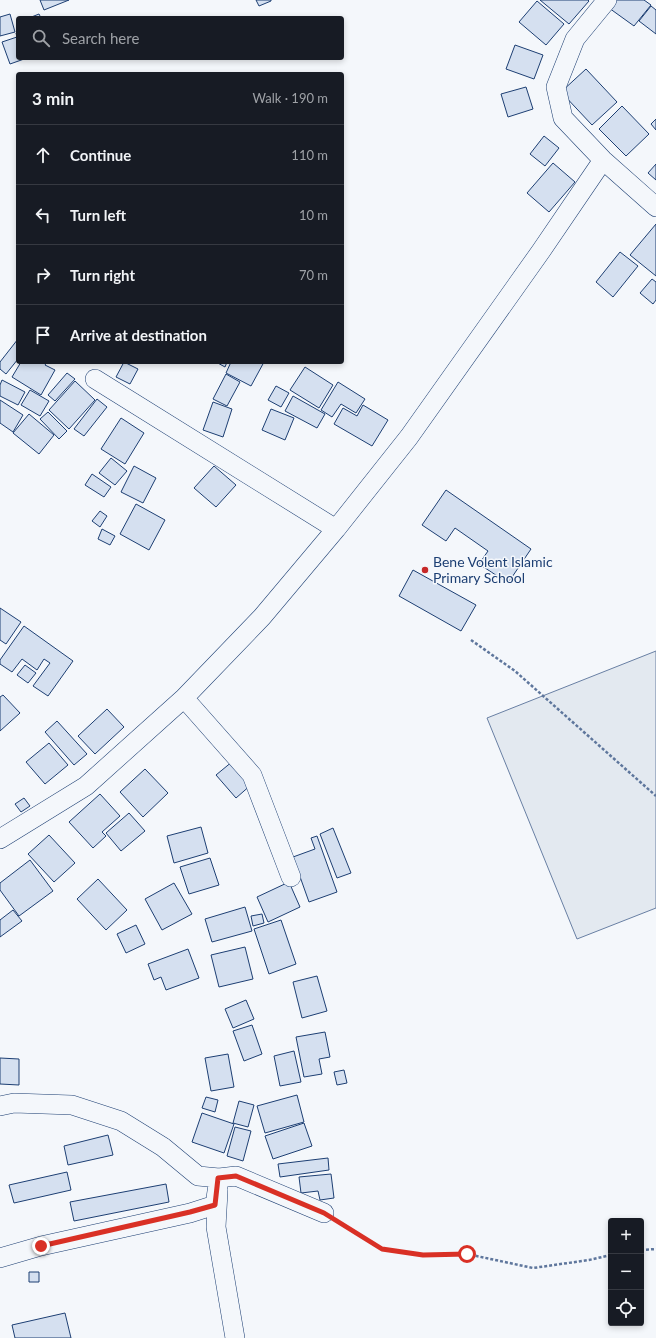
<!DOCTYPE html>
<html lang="en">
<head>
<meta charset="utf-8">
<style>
	body { margin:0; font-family:Lato,sans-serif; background:#242831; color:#f1f3f6 }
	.controls { position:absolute; right:12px; bottom:12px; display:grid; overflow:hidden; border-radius:4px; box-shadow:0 2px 6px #0003 }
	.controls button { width:36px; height:36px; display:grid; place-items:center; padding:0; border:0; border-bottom:1px solid #363941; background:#171b24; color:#f1f3f6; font:20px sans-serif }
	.stop { position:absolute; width:12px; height:12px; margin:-9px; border:3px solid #d93025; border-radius:50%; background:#fff }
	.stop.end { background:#d93025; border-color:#fff; box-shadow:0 1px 4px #0008 }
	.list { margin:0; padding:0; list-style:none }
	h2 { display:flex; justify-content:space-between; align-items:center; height:52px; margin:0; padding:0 16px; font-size:17px }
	h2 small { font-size:13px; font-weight:400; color:#9ea1a6 }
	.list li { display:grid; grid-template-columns:26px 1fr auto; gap:12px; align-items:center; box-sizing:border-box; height:60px; padding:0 16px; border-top:1px solid #363941 }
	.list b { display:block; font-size:15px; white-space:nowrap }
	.list em { font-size:13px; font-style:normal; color:#9ea1a6 }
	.icon { flex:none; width:22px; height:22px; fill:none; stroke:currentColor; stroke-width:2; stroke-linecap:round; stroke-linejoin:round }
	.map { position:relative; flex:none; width:656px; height:1338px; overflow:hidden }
	.search { position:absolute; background:#171b24; box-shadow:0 2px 6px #0003; left:16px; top:16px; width:328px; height:44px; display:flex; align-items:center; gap:10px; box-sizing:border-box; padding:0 14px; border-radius:4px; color:#9ea1a6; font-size:15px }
	.panel { position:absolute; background:#171b24; box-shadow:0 2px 6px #0003; left:16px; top:72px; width:328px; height:292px; border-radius:4px }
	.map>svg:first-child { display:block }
</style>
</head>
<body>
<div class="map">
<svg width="656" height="1338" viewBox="0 0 656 1338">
	<rect width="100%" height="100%" fill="#f4f7fb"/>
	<path fill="#e3e9f0" stroke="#687fa3" d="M656 651V908L577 939 487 718Z"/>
	<path fill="#d5e0f0" stroke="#1d3f73" d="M40 0H69L44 10Z
		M256 0H271V1L259 6Z
		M540 0H588L589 1 569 24Z
		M615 0H644L651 5 634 26 609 8Z
		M537 1 564 24 546 45 519 22Z
		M651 6 656 10V34L639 21Z
		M10 14 15 32 0 36V17Z
		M39 14 41 18H29Z
		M18 32V58H27L10 64 2 42 17 37 16 33Z
		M515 45 543 55 534 79 506 69Z
		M586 69 617 102 592 125 561 92Z
		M526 87 533 109 508 117 501 94Z
		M622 106 649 134 626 156 599 129Z
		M656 119V130L651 124Z
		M544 136 559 148 545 166 530 154Z
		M553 163 575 182 549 212 527 193Z
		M656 164V180L648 173Z
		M656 224V276L630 255Z
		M620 252 638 266 613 297 596 282Z
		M652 279 656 282V300L653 304 640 293Z
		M18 339V359L6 374 0 369V362Z
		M21 362H47L45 365 55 370 41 395 12 377Z
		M124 362 138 369 130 384 116 377Z
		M216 362H227L225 367Z
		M231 362H264L251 386 226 373Z
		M305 367 333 385 319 408 290 390Z
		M67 373 75 379 55 401 48 395Z
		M226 374 240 382 227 406 213 399Z
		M2 380 25 392 18 405 0 396V385Z
		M75 381 95 400 69 429 49 410Z
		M338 382 365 399 356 413 341 404 332 417 321 410Z
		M276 386 289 393 281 407 268 400Z
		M30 390 49 401 40 416 21 405Z
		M293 396 325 414 317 428 285 411Z
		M97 399 107 407 84 436 74 429Z
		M0 400 23 415 13 432 0 423Z
		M213 402 232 409 223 437 203 430Z
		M363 405 388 420 372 446 334 424 343 408 357 416Z
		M271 409 294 418 285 440 262 430Z
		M48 412 67 431 59 439 40 419Z
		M29 414 54 435 39 454 13 433Z
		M121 418 144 433 125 464 101 449Z
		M111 458 127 471 115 485 99 473Z
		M134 466 156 478 143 503 121 492Z
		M214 466 236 485 216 507 194 488Z
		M92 474 111 487 104 497 85 485Z
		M446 490 531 549 508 583 479 564 488 551 455 528 446 541 422 525Z
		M136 504 165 520 149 550 120 534Z
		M100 511 107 516 100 527 92 521Z
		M102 529 115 536 110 545 98 539Z
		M413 570 476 605 461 631 399 596Z
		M0 608 21 622 6 644 0 640Z
		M24 626 73 661 48 696 33 686 50 663 44 659 37 670 22 659 12 672 0 664V660Z
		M25 665 36 673 28 683 17 675Z
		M3 695 20 713 0 731V697Z
		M107 709 124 727 95 754 78 736Z
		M57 721 87 754 74 765 45 732Z
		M49 743 68 765 45 784 26 762Z
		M233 761 252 784 236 798 216 775Z
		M145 769 168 793 143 817 120 792Z
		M100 794 120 816 102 832 106 836 93 848 69 822Z
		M24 798 30 806 21 812 15 804Z
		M129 813 145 831 121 851 106 833Z
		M201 827 208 853 174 863 167 836Z
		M333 828 351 873 337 878 320 834Z
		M49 835 75 863 54 882 28 854Z
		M317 836 337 892 309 902 293 857 315 849 311 838Z
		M210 858 219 885 189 894 180 867Z
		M30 860 53 891 19 916 0 890V883Z
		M98 879 127 910 106 930 77 899Z
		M289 882 300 907 268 922 257 897Z
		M174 883 192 914 162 930 145 899Z
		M245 907 252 931 212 942 205 919Z
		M13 910 22 921 0 937V920Z
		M262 914 264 923 253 926 251 916Z
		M281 920 296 964 269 974 254 929Z
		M136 925 145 944 126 953 117 934Z
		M245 947 253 979 219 987 211 955Z
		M188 949 199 978 166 990 161 977 154 980 148 964Z
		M317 976 327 1011 302 1018 293 982Z
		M246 1000 254 1019 233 1028 225 1009Z
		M252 1025 262 1054 244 1061 233 1031Z
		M325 1032 330 1057 319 1059 322 1074 304 1077 296 1037Z
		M294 1051 301 1082 280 1086 274 1056Z
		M228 1054 234 1087 211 1091 205 1058Z
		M0 1058 19 1059V1085L0 1084Z
		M344 1070 347 1083 337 1085 334 1072Z
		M297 1095 304 1122 265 1133 257 1106Z
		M206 1097 218 1100 215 1112 202 1108Z
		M239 1101 254 1105 248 1127 233 1123Z
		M202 1113 234 1124 224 1153 192 1142Z
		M304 1123 312 1146 273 1159 265 1136Z
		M235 1127 251 1131 243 1161 227 1156Z
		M108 1135 113 1155 68 1165 64 1146Z
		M328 1158 329 1170 280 1177 278 1164Z
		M67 1172 71 1190 14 1203 9 1185Z
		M331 1174 334 1198 320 1200 318 1191 301 1193 299 1177Z
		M166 1184 169 1202 74 1221 70 1202Z
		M29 1272H39V1282H29Z
		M65 1313 71 1338H15L12 1325Z"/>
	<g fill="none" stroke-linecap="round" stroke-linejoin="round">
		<g stroke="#1d3f73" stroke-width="20">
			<path id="minor" d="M607 0 575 39 556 87 563 118 603 160 656 207
				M95 379 336 529
				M184 698 252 775 291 877
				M0 839 86 786 184 698 262 617 336 529 409 437 541 251 603 160
				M0 1106 14 1103 72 1105 121 1121 163 1147 198 1176 219 1178 236 1176 324 1213
				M218 1192 216 1227 235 1338
				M0 1258 41 1246 190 1213 215 1205 219 1178"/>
		</g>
		<path stroke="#5e769c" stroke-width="2.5" stroke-dasharray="3 2" stroke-linecap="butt" d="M471 640 515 671 656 796
			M339 1222 382 1249 423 1255 467 1254 533 1268 589 1260 611 1255
			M641 1250 656 1249"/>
		<use href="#minor" stroke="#f4f7fb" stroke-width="19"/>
	</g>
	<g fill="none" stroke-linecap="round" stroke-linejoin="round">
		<path stroke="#d93025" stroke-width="5" d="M41 1246 190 1212 215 1205 218 1178 236 1176 324 1213 382 1249 423 1255 467 1254"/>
	</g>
	<circle fill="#c62828" stroke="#f4f7fb" stroke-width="1.5" cx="425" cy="570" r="4"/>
	<g text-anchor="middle" stroke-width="3" stroke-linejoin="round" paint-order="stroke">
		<g font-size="14" fill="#1d3f73" stroke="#f4f7fb" text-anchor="start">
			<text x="433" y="567">Bene Volent Islamic<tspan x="433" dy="16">Primary School</tspan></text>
		</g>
	</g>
</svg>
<div class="controls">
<button>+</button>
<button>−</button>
<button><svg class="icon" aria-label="locate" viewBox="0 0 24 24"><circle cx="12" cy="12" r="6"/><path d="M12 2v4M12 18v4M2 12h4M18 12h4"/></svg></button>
</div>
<div class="stop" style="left:467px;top:1254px"></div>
<div class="stop end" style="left:41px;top:1246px"></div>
<div class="search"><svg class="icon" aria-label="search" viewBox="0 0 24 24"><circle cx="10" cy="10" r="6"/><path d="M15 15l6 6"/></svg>Search here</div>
<section class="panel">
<h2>3 min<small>Walk · 190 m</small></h2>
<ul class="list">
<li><svg class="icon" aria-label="ahead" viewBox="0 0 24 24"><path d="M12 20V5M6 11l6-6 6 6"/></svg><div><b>Continue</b></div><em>110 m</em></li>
<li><svg class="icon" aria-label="left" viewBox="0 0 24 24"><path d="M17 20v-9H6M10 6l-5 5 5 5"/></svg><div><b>Turn left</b></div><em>10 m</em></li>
<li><svg class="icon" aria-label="right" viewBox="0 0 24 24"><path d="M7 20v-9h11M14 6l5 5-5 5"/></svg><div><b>Turn right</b></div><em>70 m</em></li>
<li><svg class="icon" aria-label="arrive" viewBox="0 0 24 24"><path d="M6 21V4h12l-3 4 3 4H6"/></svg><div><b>Arrive at destination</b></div></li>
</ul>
</section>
</div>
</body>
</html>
